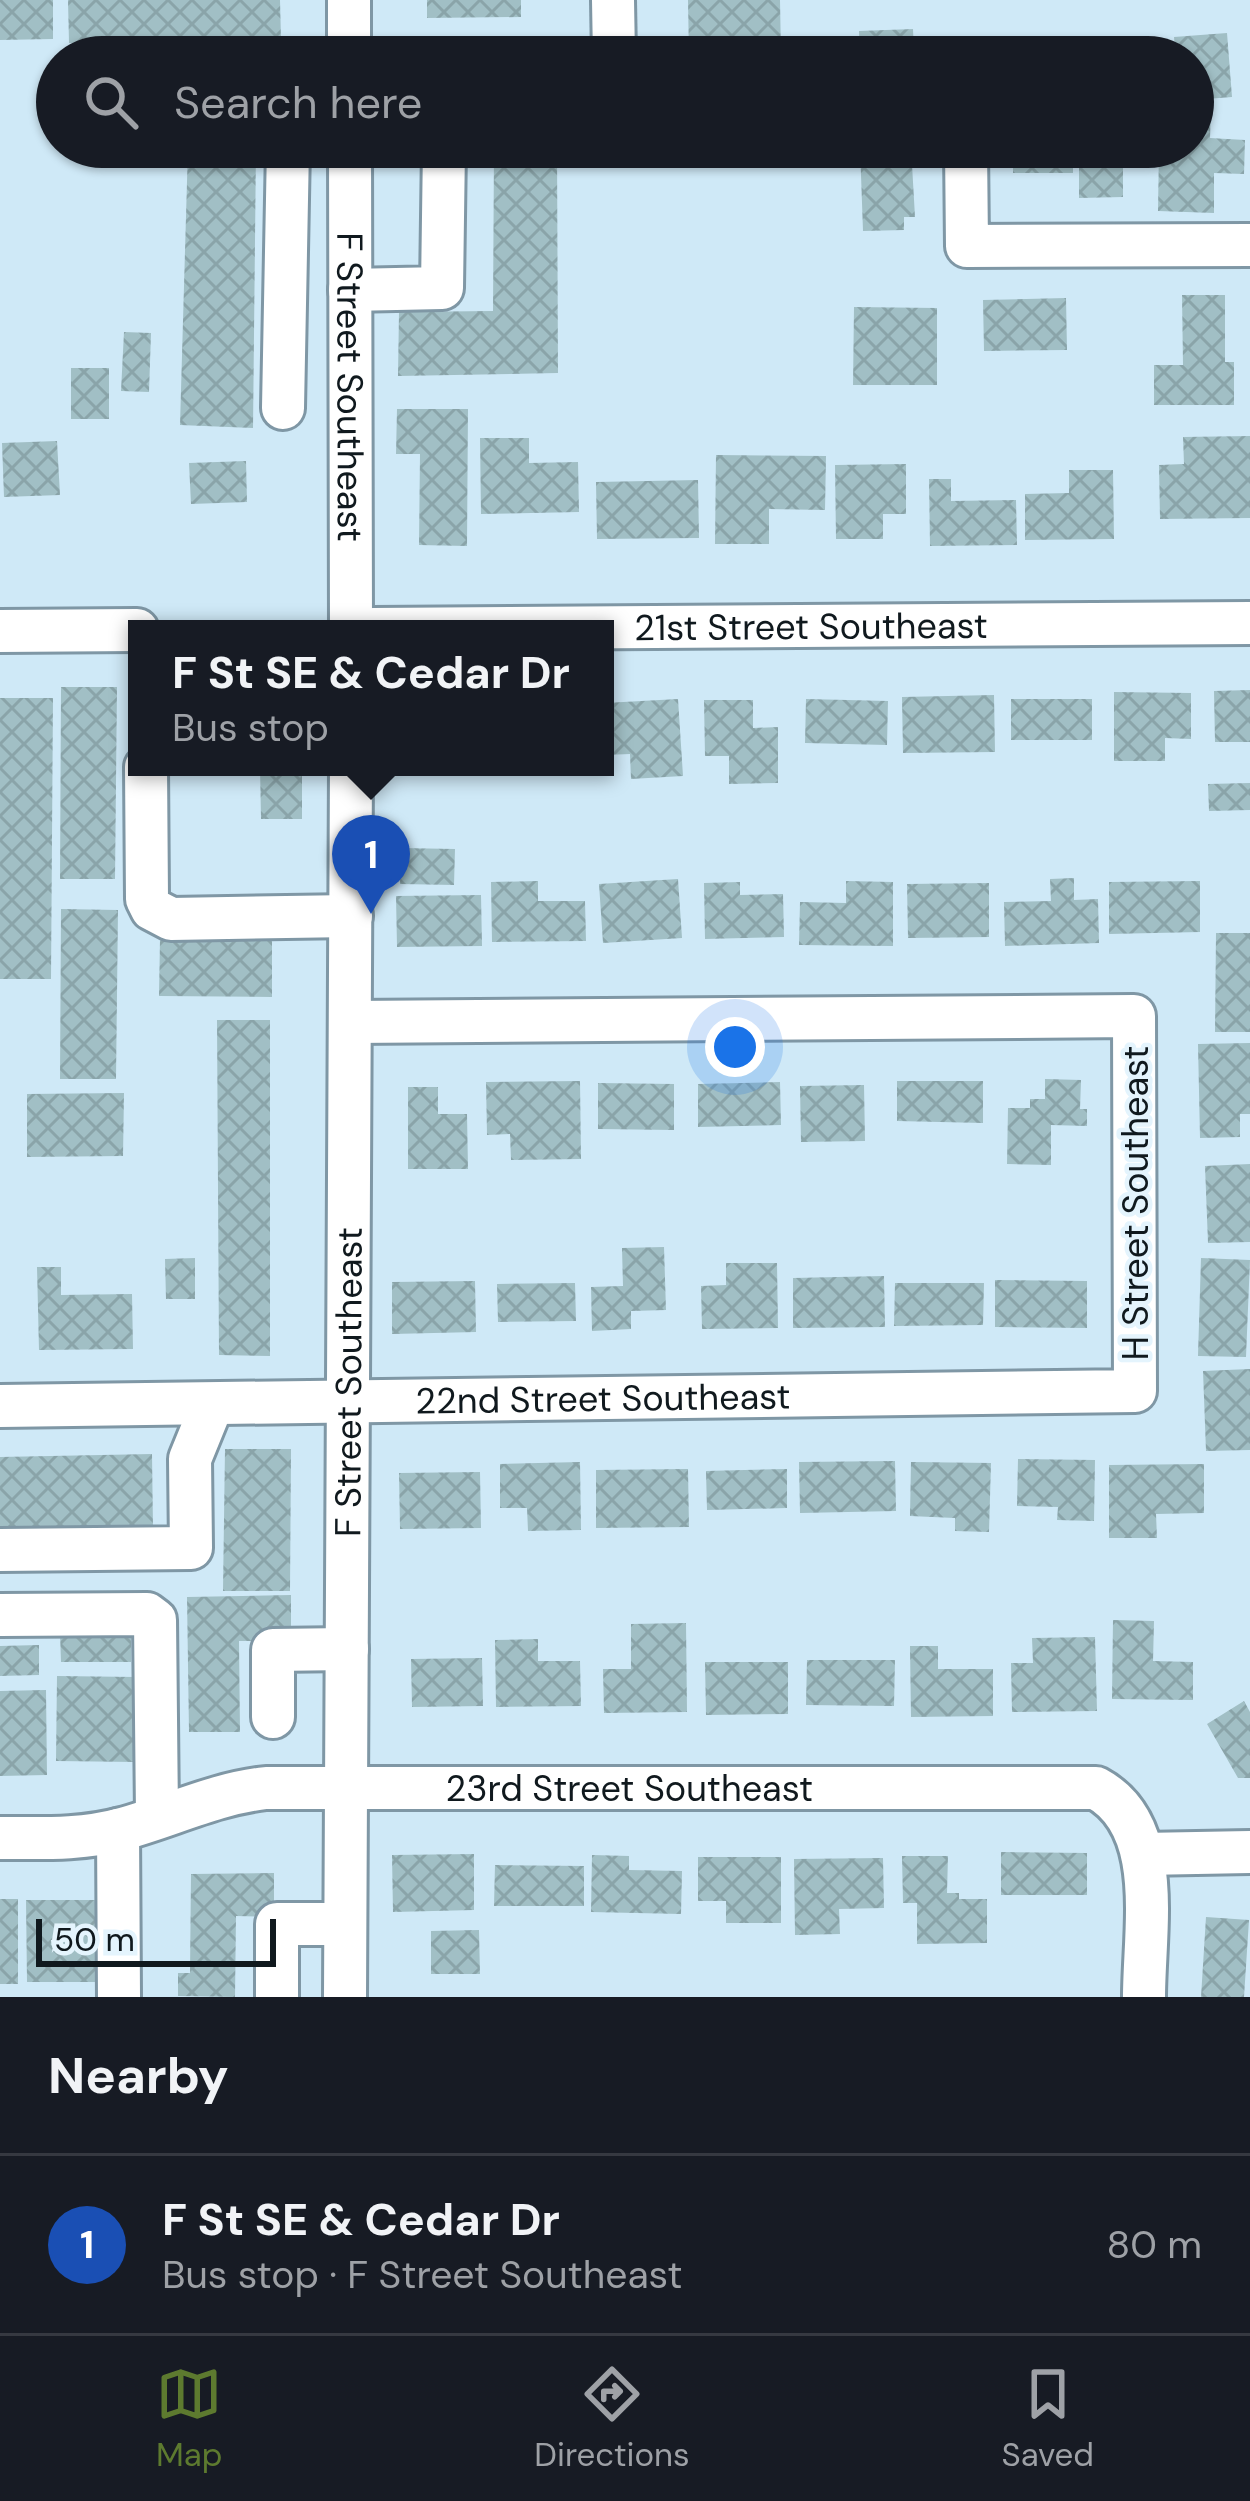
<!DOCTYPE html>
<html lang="en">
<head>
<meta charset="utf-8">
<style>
	body { margin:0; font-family:"DM Sans",sans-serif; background:#20242c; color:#f1f3f6 }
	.scale { position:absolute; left:36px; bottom:30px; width:240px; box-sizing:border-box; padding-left:12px; border:6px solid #10191e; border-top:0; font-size:33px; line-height:42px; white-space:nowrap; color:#10191e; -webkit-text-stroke:9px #e4f4fd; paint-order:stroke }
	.you { position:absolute; left:735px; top:1047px; width:42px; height:42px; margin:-30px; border:9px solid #fff; border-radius:50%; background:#1a73e8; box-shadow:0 0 0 18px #1a73e833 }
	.badge { display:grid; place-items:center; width:78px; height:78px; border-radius:50%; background:#5d7a2f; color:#fff; font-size:39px; font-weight:700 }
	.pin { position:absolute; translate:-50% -99px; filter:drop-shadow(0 3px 6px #0008) }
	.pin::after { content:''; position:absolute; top:63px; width:42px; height:36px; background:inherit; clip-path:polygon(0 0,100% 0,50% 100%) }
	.popup { position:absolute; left:128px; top:620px; width:486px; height:156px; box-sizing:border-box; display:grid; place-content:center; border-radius:0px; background:#171b24; filter:drop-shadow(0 3px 9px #0005); font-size:39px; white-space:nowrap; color:#9ea1a6 }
	.popup b { font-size:45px; color:#f1f3f6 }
	.popup::after { content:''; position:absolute; left:50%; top:100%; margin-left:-24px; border:24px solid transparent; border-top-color:#171b24 }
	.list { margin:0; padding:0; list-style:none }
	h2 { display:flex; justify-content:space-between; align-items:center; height:156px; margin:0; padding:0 48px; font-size:51px }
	h2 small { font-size:39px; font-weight:400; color:#9ea1a6 }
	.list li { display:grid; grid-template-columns:78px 1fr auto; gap:36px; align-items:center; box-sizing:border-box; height:180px; padding:0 48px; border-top:3px solid #363941 }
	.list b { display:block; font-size:45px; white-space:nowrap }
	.list p { margin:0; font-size:39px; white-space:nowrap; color:#9ea1a6 }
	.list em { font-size:39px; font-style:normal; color:#9ea1a6 }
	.icon { flex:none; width:66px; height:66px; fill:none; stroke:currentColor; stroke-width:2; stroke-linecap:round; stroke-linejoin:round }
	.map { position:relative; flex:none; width:1250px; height:1997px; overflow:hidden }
	.search { position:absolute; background:#171b24; box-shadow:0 3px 9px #0004; left:36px; right:36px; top:36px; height:132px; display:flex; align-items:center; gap:30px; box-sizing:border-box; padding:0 42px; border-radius:66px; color:#9ea1a6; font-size:45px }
	.sheet { height:336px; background:#171b24 }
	nav { display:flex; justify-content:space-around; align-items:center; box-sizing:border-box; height:168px; border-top:3px solid #363941; background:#171b24; font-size:33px; color:#9ea1a6 }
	nav a { display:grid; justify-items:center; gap:6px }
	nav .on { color:#5d7a2f }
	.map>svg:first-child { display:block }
</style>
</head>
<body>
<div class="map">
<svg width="1250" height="1997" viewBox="0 0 1250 1997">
	<defs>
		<pattern id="building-cross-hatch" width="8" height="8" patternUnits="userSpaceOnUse" patternTransform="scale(3)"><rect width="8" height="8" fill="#a1bfc5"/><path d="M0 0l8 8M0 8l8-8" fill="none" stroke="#8aa4a9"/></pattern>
	</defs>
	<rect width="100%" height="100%" fill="#cfe9f7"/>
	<path fill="url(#building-cross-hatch)" d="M0 0H53V39L0 40Z
		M68 0H280L281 40 69 43Z
		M427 0H521V17L427 18Z
		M688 0H780L781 57H689Z
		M913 29 914 52 941 51V57H860L859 31Z
		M1227 33 1232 97 1193 100V57H1176L1174 37Z
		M1014 48 1074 49V57H1014Z
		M1193 109 1211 110 1210 138 1245 140 1244 174 1214 173V213L1158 211 1159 147H1193Z
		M188 147H256L253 428 180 425Z
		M494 147H557L558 373 398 376 399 312 493 311Z
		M691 147H783L784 160 692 162Z
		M860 147H911L915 217H904V230L863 231Z
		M1013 147H1073V173H1013Z
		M1079 147H1123V197L1079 198Z
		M1182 295H1225V362H1234V405H1154V365H1183Z
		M1066 298 1067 350 984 351 983 300Z
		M854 307 937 308V385H853Z
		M124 332 151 333 149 392 121 391Z
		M71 368H109V419H71Z
		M397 409H468L467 546 419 545 420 454H396Z
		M1250 436V518L1160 519 1159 465 1184 464 1183 437Z
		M480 438H529V463L578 462 579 512 481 514Z
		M57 441 60 495 4 497 2 443Z
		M716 455 826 456 825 510 769 509V544H715Z
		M246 461 247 502 191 504 189 463Z
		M906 464V514H883V539H836L835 465Z
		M1069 470H1113L1114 539 1025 540V494L1069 493Z
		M929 479H951V501L1016 500 1017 545 930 546Z
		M698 480 699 538 597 539 596 482Z
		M61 687H117L115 879H60Z
		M1250 690V742H1215L1214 691Z
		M1114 692 1191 693V739L1165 738V761H1114Z
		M994 695 995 752 903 753 902 697Z
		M0 698H53L51 979H0Z
		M678 699 683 776 631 779 630 754 605 755V703Z
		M806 699 888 701 887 745 805 743Z
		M1011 699H1092V740H1011Z
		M704 700H753V728L778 727V783L729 784V756H705Z
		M260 767H302V819H261Z
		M1250 783V810L1209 811 1208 784Z
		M401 848 455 849 454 885 400 884Z
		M1074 878V900L1098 899 1099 943 1005 946 1004 902 1051 901 1050 879Z
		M678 879 682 938 603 943 599 884Z
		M538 881V901H585L586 941 492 942 491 882Z
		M846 881 893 882V946L799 945 800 902 846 903Z
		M1200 881V932L1109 934V882Z
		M740 882V895L783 894 784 937 705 939 704 883Z
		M989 883V937L908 938 907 884Z
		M481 895 482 946 397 947 396 896Z
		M61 909 118 910 116 1079H60Z
		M1216 933H1250V1032H1215Z
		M160 939 272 940V997L159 996Z
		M217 1020H270V1356L219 1355Z
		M1250 1043V1114H1240V1137L1200 1138 1198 1044Z
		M1045 1079 1081 1080 1080 1109H1087V1126L1051 1125V1165L1007 1164 1008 1108H1030V1099H1045Z
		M580 1081 581 1159 511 1160 510 1134 487 1135 486 1082Z
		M897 1081H983V1123L897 1121Z
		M780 1082 781 1125 698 1127V1084Z
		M598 1083 674 1084V1130L598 1129Z
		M864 1085 865 1141 801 1142 800 1086Z
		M408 1087H438V1114H467L468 1169H408Z
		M124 1093 123 1156 27 1157V1094Z
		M1250 1164V1242L1208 1243 1205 1166Z
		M664 1247 666 1310 631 1311V1329L592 1331 591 1287 623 1286 622 1248Z
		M195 1258V1299H166L165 1259Z
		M1201 1258 1250 1260 1246 1357 1198 1356Z
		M726 1263H777L778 1328 702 1329 701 1286 726 1285Z
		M37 1267H61V1295L132 1294 133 1349 39 1350Z
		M884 1276 885 1327 793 1328V1278Z
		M995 1280 1087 1281V1328L995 1327Z
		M475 1281 476 1332 392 1334V1282Z
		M575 1283 576 1321 498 1322 497 1284Z
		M895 1283H984L983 1325 894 1326Z
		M1250 1369V1450L1206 1451 1203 1371Z
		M225 1449H291L290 1591H223Z
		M152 1454 153 1528 0 1530V1457Z
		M1018 1459 1095 1460 1094 1521 1057 1520 1058 1507 1017 1506Z
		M895 1461 896 1511 800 1513 799 1462Z
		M580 1462 581 1530 528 1531 527 1508H500V1464Z
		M911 1462 991 1463 989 1532 955 1531V1518L910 1516Z
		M1204 1464V1513L1156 1514 1157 1538H1109V1465Z
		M688 1469 689 1527 596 1528V1470Z
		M787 1469V1508L707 1510 706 1471Z
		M480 1472 481 1528 400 1529 399 1473Z
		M291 1595V1641H239L240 1732H189L187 1597Z
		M1113 1620 1154 1621 1153 1661 1193 1662V1700L1112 1699Z
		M686 1623 687 1712 604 1713 603 1669H631V1624Z
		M131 1632V1662H61L60 1633Z
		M1095 1637 1097 1711 1012 1712 1011 1663H1033L1032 1638Z
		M538 1639V1661H580L581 1706 496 1707 495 1640Z
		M39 1645V1675L0 1676V1646Z
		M910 1646H938V1669H993V1716L911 1717Z
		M482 1658 483 1706 412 1707 411 1659Z
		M807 1660H895L894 1706 806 1705Z
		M705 1662H788V1714L706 1715Z
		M57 1676 136 1677 135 1762 56 1761Z
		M46 1690 47 1775 0 1776V1691Z
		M1244 1701 1250 1712V1778H1238L1207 1724Z
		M1001 1852 1087 1853V1895H1001Z
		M474 1854V1910L393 1912 392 1855Z
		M592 1855 629 1856V1870L682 1871 681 1914 591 1912Z
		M902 1856H948L947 1893H959V1899H987V1943L917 1944V1903H903Z
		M698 1857H781V1923H726V1901H698Z
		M883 1858 884 1908 839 1909 840 1934 795 1935 794 1859Z
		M495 1865 584 1866V1906H494Z
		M274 1873V1917L236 1916 235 1997 178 1996V1973H190L191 1874Z
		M0 1899H18V1984H0Z
		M26 1900H99V1982H27Z
		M1206 1917 1249 1920 1244 1997H1201Z
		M479 1930 480 1974H431V1931Z"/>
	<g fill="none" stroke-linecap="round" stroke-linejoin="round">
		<g stroke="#7f97a5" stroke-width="48">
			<g id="minor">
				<path d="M349 0V57"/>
				<path d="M613 0 614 57"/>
				<path id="s1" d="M350 147 351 629"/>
				<path d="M966 147 967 246 1250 245"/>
				<path d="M350 290 442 288 444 147"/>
				<path d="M283 408 288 147"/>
				<path id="s2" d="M373 629 1250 623"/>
				<path d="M0 631 137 630"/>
				<path d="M146 767 147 899 152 909 171 919 351 916"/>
				<path id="s3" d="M0 1406 1135 1391 1134 1016 352 1022"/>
				<path d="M0 1550 191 1548 190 1459 212 1405"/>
				<path d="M0 1615 147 1614 155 1620 157 1816"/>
				<path d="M273 1717V1650L347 1649"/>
				<path d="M118 1830 119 1997"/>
				<path id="s4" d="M0 1838C41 1838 82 1840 122 1829 171 1816 213 1794 266 1788H1096C1165 1825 1144 1929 1144 1997"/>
				<path d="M1143 1854 1250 1852"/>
				<path d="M277 1997V1924H345"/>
				<path id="s5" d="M345 1997 351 767"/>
			</g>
		</g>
		<use href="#minor" stroke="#fff" stroke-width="42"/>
	</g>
	<g text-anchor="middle" stroke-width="9" stroke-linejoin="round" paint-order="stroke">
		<g font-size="36" fill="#10191e" stroke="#e4f4fd">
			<text dy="13" stroke="none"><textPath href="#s1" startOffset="240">F Street Southeast</textPath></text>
			<text dy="13" stroke="none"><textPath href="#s2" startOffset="438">21st Street Southeast</textPath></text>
			<text transform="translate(1135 1203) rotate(-90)" y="13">H Street Southeast</text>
			<text dy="13" stroke="none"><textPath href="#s5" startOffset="615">F Street Southeast</textPath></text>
			<text dy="13" stroke="none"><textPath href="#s3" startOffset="603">22nd Street Southeast</textPath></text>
			<text dy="13" stroke="none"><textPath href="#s4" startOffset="636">23rd Street Southeast</textPath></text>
		</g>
	</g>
</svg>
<div class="scale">50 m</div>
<div class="you"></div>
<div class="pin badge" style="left:371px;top:914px;background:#1a4fb4">1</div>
<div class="popup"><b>F St SE &amp; Cedar Dr</b>Bus stop</div>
<div class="search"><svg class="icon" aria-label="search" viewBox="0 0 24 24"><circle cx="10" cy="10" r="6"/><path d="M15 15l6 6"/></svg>Search here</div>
</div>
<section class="sheet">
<h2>Nearby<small></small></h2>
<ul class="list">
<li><span class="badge" style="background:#1a4fb4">1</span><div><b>F St SE &amp; Cedar Dr</b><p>Bus stop · F Street Southeast</p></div><em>80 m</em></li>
</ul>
</section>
<nav>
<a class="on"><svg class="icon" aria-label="map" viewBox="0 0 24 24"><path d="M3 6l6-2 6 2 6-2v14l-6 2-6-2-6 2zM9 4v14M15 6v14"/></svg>Map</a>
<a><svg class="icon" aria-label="directions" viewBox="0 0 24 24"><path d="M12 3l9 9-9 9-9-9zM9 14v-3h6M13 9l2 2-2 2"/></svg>Directions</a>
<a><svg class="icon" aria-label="saved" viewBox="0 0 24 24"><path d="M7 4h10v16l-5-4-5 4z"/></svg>Saved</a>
</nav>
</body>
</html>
